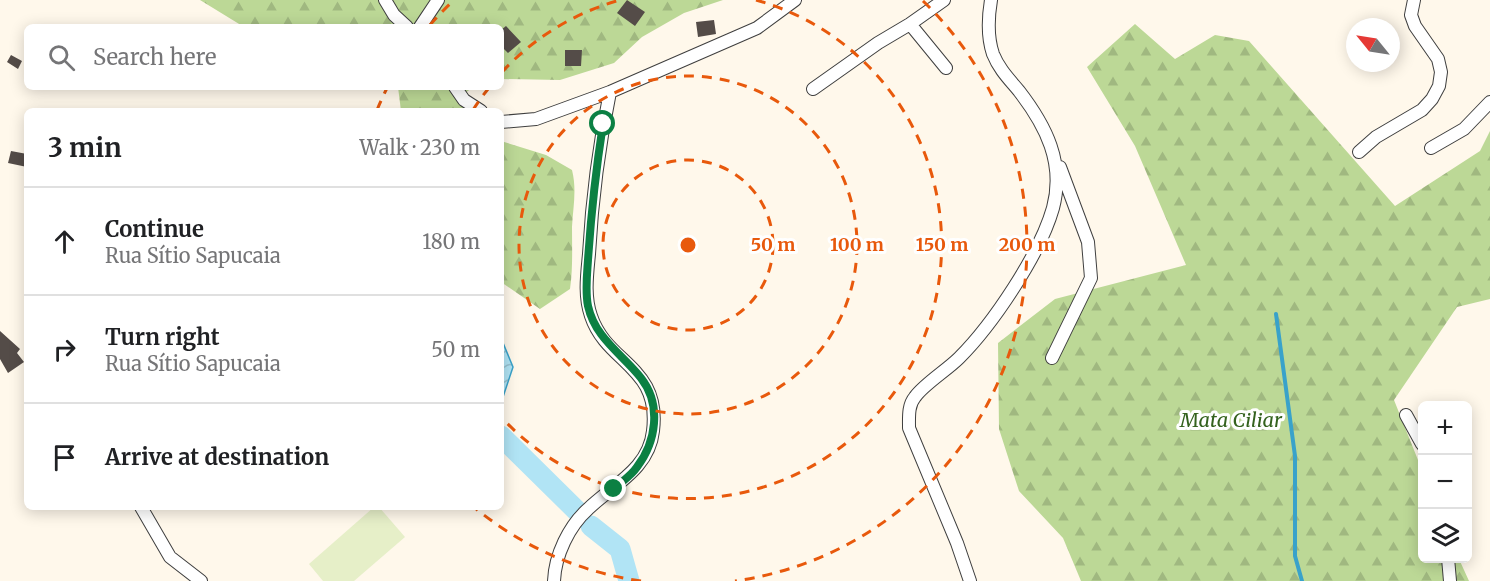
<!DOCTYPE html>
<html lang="en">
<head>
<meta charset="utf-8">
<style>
	body { margin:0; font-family:Merriweather,serif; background:#f6f6f6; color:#202124 }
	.controls { position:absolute; right:18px; bottom:18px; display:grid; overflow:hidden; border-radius:9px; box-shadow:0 3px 15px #0003 }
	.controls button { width:54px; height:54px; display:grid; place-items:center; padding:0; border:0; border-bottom:2px solid #e0e0e0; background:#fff; color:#202124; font:30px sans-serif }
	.compass { position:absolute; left:1346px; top:18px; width:54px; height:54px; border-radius:50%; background:#fff; box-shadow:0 3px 15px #0003; rotate:300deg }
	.stop { position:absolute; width:18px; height:18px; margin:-14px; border:4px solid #0b8043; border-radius:50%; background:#fff }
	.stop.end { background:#0b8043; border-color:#fff; box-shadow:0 2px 6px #0008 }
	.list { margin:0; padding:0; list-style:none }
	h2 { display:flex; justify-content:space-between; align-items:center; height:78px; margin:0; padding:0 24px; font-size:26px }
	h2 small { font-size:20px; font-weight:400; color:#757577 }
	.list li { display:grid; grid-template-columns:39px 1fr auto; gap:18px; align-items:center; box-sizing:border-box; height:108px; padding:0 24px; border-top:2px solid #e0e0e0 }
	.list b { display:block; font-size:22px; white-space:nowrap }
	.list p { margin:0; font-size:20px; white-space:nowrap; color:#757577 }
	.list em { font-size:20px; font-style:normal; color:#757577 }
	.icon { flex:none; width:33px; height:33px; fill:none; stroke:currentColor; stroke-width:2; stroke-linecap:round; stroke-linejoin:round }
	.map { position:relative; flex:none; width:1490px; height:581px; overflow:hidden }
	.search { position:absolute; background:#fff; box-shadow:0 3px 15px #0003; left:24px; top:24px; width:480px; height:66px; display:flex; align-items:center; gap:15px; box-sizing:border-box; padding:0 21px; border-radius:9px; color:#757577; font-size:22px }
	.panel { position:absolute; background:#fff; box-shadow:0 3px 15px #0003; left:24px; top:108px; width:480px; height:402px; border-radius:9px }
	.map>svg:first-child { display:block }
</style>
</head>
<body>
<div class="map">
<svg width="1490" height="581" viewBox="0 0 1490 581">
	<defs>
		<pattern id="forest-firs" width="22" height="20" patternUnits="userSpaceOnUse" patternTransform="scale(1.5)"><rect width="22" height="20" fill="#bcd896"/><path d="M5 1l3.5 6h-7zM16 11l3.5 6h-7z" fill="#a0b880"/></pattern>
		<pattern id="water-waves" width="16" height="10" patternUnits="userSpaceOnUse" patternTransform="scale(1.5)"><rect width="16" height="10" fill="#b1e4f5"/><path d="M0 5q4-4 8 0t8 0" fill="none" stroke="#97c2d1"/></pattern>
	</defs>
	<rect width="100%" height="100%" fill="#fff8eb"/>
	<path fill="url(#forest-firs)" d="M200 0H723L684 13 642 37 614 63 560 80 501 79V27H244Z
		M1135 24 1175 59 1215 35 1249 41 1395 206 1480 151 1490 131V299L1457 307 1394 400 1422 470V558L1459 559 1469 581H1081L1063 538 1019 491 999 429 998 343 1055 299 1186 265 1135 146 1087 67Z
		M398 87H473L464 94 463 111H401Z
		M501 141 546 155 572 170C577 190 573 207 572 227 572 248 573 268 570 289L540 309 501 282Z"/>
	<path fill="#e6efc8" d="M374 507H379L405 537 354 581H323L309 564Z"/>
	<path fill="url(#water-waves)" stroke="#39a2ca" stroke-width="1.5" d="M501 338 513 367 501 403Z"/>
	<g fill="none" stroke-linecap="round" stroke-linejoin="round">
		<path stroke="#39a2ca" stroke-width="4" d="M1276 314 1295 456V556L1302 581"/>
		<path stroke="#b1e4f5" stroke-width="21" d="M501 436 577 511
			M591 526 620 549 629 581"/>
	</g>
	<path fill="#544c48" d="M627 0 645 12 635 26 617 13Z
		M714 20 716 34 698 37 696 22Z
		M506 26 521 42 508 53 501 46V30Z
		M565 50H582L581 66H565Z
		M11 55 22 61 18 69 7 62Z
		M11 151 27 154V167L8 163Z
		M0 331 20 349 17 353 24 362 8 373 0 359Z"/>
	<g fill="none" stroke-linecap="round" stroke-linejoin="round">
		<g stroke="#3f3f3f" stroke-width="14">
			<path id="minor" d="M385 0 394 15 407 27
				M910 24 946 68
				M420 27 438 0
				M455 87 464 100 481 111
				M813 89 878 43 910 24 944 0
				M501 122 536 119 610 92 757 28 795 0
				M1431 148 1464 129 1490 102
				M1359 152 1376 137 1422 110 1432 99 1439 86 1441 72 1438 59 1415 26 1411 15 1414 0
				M1052 358 1091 278 1088 242 1060 167
				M1406 415 1422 444
				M141 507 170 557 201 581
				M1448 558 1450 581
				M554 581C555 555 569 526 588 509 613 485 649 469 653 431 661 366 607 364 591 316 584 296 587 275 589 254 592 199 599 145 610 92
				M970 581 957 543 909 428C909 417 908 405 915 397 923 385 947 370 959 358 993 324 1040 254 1053 208 1065 163 1046 126 1019 91 1009 79 999 69 993 54 987 36 988 18 991 0"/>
		</g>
		<use href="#minor" stroke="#fff" stroke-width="12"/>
	</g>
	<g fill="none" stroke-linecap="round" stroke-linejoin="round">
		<path stroke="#0b8043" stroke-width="8" d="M603 124C596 169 591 215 588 260 587 275 585 291 588 306 595 338 622 354 641 378 662 405 656 442 637 467 631 476 621 482 614 489"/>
	</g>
	<g fill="none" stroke="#e8590c" stroke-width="3" stroke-dasharray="10 8">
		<circle cx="688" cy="245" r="85"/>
		<circle cx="688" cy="245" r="169"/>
		<path d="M473 110A254 254 0 0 1 488 89M502 72A254 254 0 0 1 620 0M756 0A254 254 0 1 1 502 418"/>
		<path d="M641 581A339 339 0 0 1 475 508M377 110A339 339 0 0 1 387 88M430 25A339 339 0 0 1 453 1M923 1A339 339 0 0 1 735 581"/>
	</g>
	<g text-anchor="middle" stroke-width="6" stroke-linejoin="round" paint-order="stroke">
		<g font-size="20" font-style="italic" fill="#34621e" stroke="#fff">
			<text x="1231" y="427">Mata Ciliar</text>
		</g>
	</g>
	<circle cx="688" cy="245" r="9" fill="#e8590c" stroke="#fff" stroke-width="3"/>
	<g font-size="18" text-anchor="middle" font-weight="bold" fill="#e8590c" stroke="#fff" stroke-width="6" stroke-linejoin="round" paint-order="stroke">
		<text x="773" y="251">50 m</text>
		<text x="857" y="251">100 m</text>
		<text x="942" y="251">150 m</text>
		<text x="1027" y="251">200 m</text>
	</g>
</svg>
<div class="controls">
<button>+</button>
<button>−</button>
<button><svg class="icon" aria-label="layers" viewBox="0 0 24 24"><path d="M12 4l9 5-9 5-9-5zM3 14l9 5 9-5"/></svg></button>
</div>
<svg class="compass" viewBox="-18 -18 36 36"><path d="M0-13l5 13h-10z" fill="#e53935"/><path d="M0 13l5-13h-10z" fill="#757577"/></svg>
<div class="stop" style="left:603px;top:124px"></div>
<div class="stop end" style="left:614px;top:489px"></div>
<div class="search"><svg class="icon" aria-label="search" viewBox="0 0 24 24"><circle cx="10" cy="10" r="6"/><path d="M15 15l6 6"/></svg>Search here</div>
<section class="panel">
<h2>3 min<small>Walk · 230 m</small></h2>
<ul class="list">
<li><svg class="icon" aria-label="ahead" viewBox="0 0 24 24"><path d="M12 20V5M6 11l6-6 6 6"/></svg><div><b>Continue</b><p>Rua Sítio Sapucaia</p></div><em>180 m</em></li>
<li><svg class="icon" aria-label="right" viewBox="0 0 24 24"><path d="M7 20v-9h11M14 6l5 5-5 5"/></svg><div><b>Turn right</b><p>Rua Sítio Sapucaia</p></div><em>50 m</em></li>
<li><svg class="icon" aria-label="arrive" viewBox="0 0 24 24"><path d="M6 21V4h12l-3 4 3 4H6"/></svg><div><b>Arrive at destination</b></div></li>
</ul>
</section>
</div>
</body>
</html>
